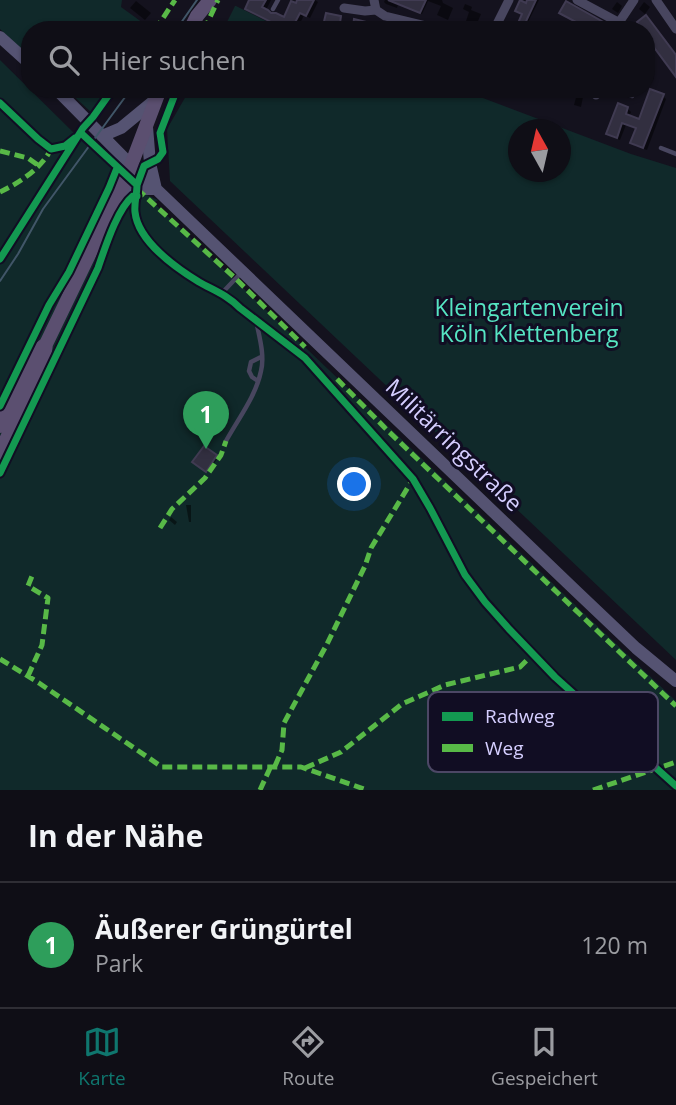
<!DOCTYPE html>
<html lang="de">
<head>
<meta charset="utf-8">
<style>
	body { margin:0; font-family:"Open Sans",sans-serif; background:#1d1c23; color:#f1f3f6 }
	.compass { position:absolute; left:508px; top:119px; width:63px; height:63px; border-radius:50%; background:#0f0e16; box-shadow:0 2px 5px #0004; rotate:352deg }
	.you { position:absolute; left:355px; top:485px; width:24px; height:24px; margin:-18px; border:5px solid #fff; border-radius:50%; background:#1a73e8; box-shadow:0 0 0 10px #1a73e833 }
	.badge { display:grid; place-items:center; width:46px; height:46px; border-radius:50%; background:#0f766e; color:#fff; font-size:23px; font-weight:700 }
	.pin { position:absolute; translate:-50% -58px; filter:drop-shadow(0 2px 4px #0008) }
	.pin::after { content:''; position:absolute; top:37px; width:24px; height:21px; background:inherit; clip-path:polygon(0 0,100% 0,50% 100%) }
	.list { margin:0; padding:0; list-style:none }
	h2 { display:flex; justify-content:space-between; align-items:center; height:91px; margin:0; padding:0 28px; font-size:30px }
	h2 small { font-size:23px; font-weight:400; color:#9b9ca1 }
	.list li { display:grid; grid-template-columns:46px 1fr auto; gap:21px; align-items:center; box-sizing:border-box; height:126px; padding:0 28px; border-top:2px solid #2f2e35 }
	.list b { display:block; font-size:26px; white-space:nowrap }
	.list p { margin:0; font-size:23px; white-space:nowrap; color:#9b9ca1 }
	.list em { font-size:23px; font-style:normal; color:#9b9ca1 }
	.icon { flex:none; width:38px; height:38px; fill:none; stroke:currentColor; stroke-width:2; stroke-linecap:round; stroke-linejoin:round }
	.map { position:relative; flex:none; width:676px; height:790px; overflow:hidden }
	.search { position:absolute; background:#0f0e16; box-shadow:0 2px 5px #0004; left:21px; right:21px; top:21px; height:77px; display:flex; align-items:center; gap:18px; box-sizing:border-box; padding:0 24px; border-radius:28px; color:#9b9ca1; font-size:26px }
	.sheet { height:217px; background:#0f0e16 }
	nav { display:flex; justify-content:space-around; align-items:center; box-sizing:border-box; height:98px; border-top:2px solid #2f2e35; background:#0f0e16; font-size:19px; color:#9b9ca1 }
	nav a { display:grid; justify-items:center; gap:4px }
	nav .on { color:#0f766e }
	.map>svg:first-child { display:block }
</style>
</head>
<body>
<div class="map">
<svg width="676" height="790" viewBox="0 0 676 790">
	<rect width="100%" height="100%" fill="#14121e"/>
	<path fill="#10292a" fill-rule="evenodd" d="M0 0H122L121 7 150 28 149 30H30V57L0 29Z
		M235 6H236L284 30H223Z
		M0 60 76 135 144 194 158 200 154 203 676 701V790H0Z
		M66 89H109L93 114Z
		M190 89H459L631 154 676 168V660L170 181 167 129ZM518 130H560V172H518Z"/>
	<path fill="#0007" d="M251 0H271L266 10 271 15 284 19 299 0H315L318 2 310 18 304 15 297 30H286L250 12 247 9Z
		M385 0H442L443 3 453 8 448 20 437 15 441 6 428 1 422 14 398 4 397 8 386 4 384 2Z
		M529 0H539L524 30H522L526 5Z
		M136 1 151 13 145 20 130 8Z
		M617 2 622 6 618 13 612 9Z
		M644 2 650 7 645 14 639 9Z
		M465 4 470 6 472 7 471 10 481 14 476 26 466 21 469 12 463 9Z
		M646 74 654 78 651 83 646 81Z
		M578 90 584 92 581 107 574 105Z
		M663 96 666 99 647 150 635 146 632 143 637 129 626 125 620 140 612 137 608 133 627 108 631 112 629 117 640 121Z
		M216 456 218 458 208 472 197 464Z
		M186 505H191V522H189Z
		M171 517 177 522 175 525 169 520Z"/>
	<path fill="#322f40" stroke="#403b52" stroke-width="2" d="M249 0H266L262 7 268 10 271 13H276L284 17 291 1 296 3 297 0H314L306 16 300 13 291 30H287L245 9Z
		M388 0H426L420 13Z
		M520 0 526 3 527 0H536L522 30H515L522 14 515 11Z
		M566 1 605 23 602 30H591L559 13Z
		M326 13 341 16 340 23 353 26 354 19 387 27V30H322Z
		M646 15 676 55V77L650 42 646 35V30H642L637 22Z
		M650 89 664 94 643 148 630 143 636 128 622 123 617 138 606 134 618 103 628 107 626 114 639 119Z
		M204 446 217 455 206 472 192 462Z"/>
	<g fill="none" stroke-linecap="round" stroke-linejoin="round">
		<path stroke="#48465f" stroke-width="4.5" d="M273 9 278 0
			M616 89 632 96
			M661 148 676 154
			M258 381 252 377 249 371 251 362 261 357
			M226 441C238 419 256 396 261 371 265 355 259 336 256 320L222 293 240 274"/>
		<path stroke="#48465f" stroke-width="9" d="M374 0 376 10
			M577 0 618 22
			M656 0 676 29
			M344 8 365 11 376 10
			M376 10 385 16 443 30
			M494 30 509 0
			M614 30 634 0
			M596 89V95"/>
		<path stroke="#555372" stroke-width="12" d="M0 37 30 64
			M56 89 131 165 576 591 636 648 676 681
			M147 127 150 163 156 189
			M102 136 121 128 155 100
			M116 197 137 189H156"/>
		<path stroke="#5b4f70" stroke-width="14" d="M190 30 197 16 210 0
			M0 426 35 353 46 344
			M0 453 44 358 46 344 127 176 160 89"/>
		<path stroke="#415668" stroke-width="2" d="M176 30 197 0
			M0 281 18 254 43 209 131 89"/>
		<path stroke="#58b947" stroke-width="5" stroke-dasharray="10 5" stroke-linecap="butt" d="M155 30 175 0
			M204 30 218 0
			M0 151 28 158 39 166
			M137 189 235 278 305 347
			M0 192C19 183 42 168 51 149L57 148
			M337 379 385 428 676 706
			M160 528 172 509 205 478 221 455 226 441
			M0 659 39 683 162 767H301L367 790
			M28 676 42 645 48 598 28 586 32 576
			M275 766 282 750 284 723 327 644 365 566 371 548 413 479
			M305 768 341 752 402 704 445 685 520 667 533 654
			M260 790 271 766
			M593 790 676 762"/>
		<g stroke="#110d23" stroke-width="11">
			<path id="cycleway" d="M0 103 38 139 51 149 65 146 75 138
				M81 133 137 185C137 194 134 203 135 212 138 241 176 268 199 282 215 291 227 295 240 308L305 358 413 479 430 508 465 575 485 602 509 629 555 677 676 786
				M137 185 144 166 158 159 163 152 160 133 177 89
				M0 259 83 128 93 117 113 89
				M0 406 49 305 69 272 109 188 117 168
				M0 473 98 268C105 248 117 209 133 196H137"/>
		</g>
		<use href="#cycleway" stroke="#139951" stroke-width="7"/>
	</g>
	<g text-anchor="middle" stroke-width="6" stroke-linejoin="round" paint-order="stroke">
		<g font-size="23" fill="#56e4c2" stroke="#110d23">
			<text x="529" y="316">Kleingartenverein<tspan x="529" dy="26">Köln Klettenberg</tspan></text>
		</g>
		<g font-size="23" fill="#d5ceff" stroke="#110d23">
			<text transform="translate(454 445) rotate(44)" y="8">Militärringstraße</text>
		</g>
	</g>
	<rect x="428" y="692" width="230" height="80" rx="10" fill="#110d23" stroke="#4c4765" stroke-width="2"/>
	<rect x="442" y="712" width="31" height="9" fill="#139951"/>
	<rect x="442" y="744" width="31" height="8" fill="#58b947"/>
	<g font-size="19" fill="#d5ceff">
		<text x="485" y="723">Radweg</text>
		<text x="485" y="755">Weg</text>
	</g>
</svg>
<svg class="compass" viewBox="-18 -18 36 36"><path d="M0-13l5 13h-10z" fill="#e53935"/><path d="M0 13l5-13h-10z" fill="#9b9ca1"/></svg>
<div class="you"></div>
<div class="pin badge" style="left:206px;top:449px;background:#2e9e5b">1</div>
<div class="search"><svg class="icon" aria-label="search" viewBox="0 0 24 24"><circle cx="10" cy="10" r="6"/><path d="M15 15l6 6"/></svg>Hier suchen</div>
</div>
<section class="sheet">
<h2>In der Nähe<small></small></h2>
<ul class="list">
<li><span class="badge" style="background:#2e9e5b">1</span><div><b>Äußerer Grüngürtel</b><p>Park</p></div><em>120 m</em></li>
</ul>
</section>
<nav>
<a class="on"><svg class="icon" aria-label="map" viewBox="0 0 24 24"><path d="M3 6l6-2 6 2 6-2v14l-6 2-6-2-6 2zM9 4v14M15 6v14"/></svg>Karte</a>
<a><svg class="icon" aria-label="directions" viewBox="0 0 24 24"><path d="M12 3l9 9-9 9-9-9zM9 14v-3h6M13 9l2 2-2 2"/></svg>Route</a>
<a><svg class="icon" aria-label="saved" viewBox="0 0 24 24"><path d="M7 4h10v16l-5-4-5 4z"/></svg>Gespeichert</a>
</nav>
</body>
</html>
